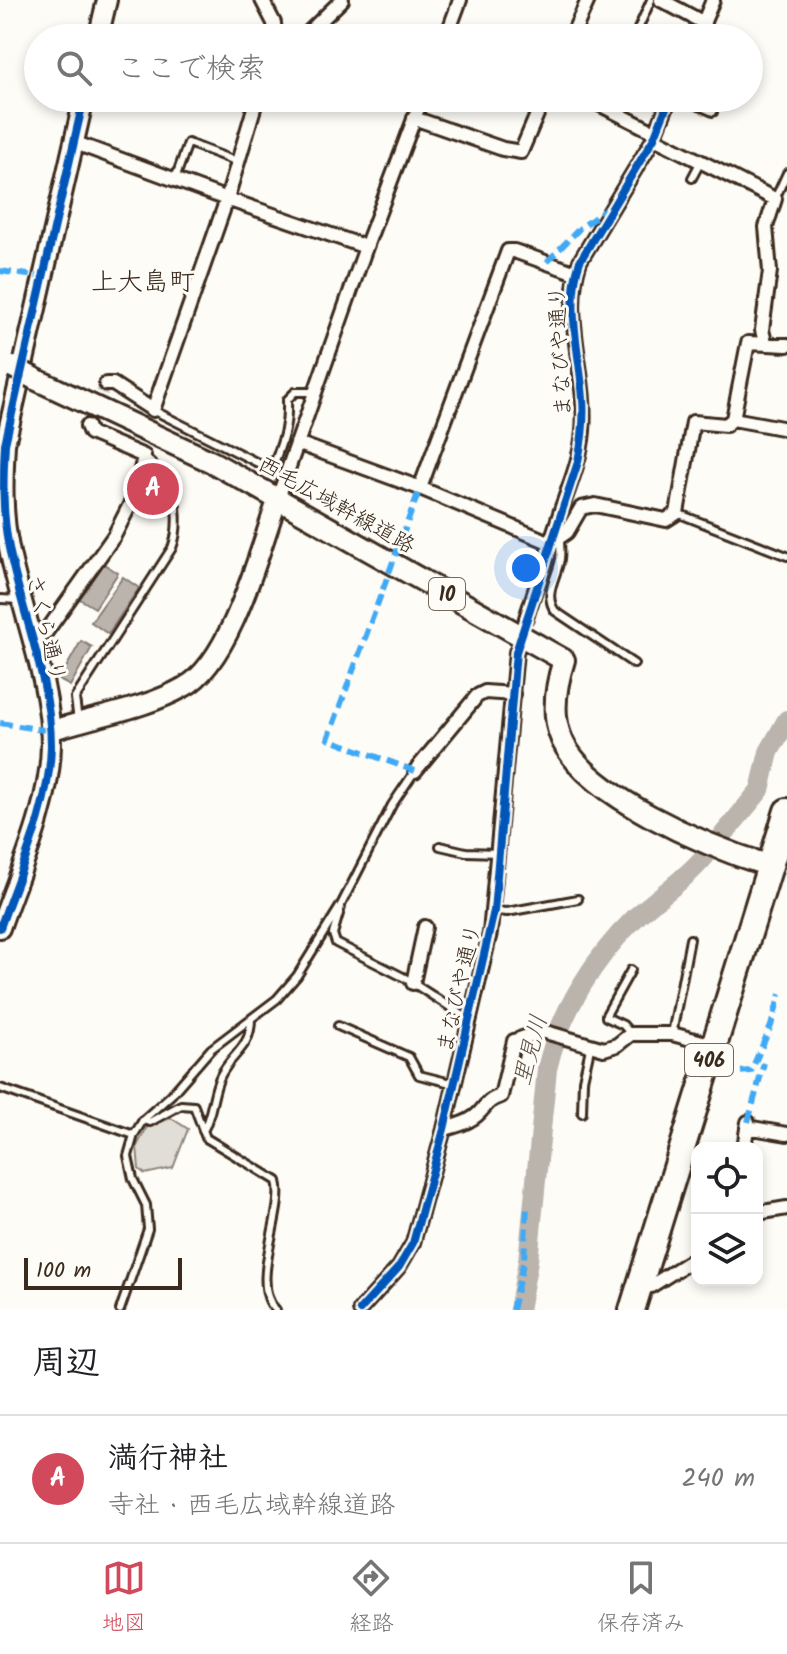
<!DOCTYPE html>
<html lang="ja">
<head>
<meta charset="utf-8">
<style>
	body { margin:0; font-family:Kalam,"Klee One",sans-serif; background:#f2f2f2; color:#202124 }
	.controls { position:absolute; right:24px; bottom:24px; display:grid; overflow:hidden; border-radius:16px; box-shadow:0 4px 12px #0003 }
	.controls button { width:72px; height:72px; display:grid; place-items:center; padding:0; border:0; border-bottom:2px solid #e0e0e0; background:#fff; color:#202124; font:40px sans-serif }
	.scale { position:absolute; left:24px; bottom:20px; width:158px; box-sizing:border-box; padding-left:8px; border:4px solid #3b2a1e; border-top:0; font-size:22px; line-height:28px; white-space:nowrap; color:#3b2a1e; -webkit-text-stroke:6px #fdfcf7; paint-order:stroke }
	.you { position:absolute; left:526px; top:568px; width:28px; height:28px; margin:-20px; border:6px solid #fff; border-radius:50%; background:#1a73e8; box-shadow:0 0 0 12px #1a73e833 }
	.badge { display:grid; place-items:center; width:52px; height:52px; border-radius:50%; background:#d1495b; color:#fff; font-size:26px; font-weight:700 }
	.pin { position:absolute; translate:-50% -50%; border:4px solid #fff; box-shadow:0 2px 8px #0006 }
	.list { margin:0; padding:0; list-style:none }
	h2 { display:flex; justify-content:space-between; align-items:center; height:104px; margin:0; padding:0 32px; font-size:34px }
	h2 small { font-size:26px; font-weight:400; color:#757577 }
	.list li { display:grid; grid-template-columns:52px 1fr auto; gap:24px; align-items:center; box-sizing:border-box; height:128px; padding:0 32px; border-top:2px solid #e0e0e0 }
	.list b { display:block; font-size:30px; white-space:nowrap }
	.list p { margin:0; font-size:26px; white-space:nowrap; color:#757577 }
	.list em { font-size:26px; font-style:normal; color:#757577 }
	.icon { flex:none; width:44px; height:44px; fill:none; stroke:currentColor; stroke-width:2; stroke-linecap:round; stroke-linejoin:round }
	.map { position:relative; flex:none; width:787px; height:1310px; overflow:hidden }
	.search { position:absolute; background:#fff; box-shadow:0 4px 12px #0003; left:24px; right:24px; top:24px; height:88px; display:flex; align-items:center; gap:20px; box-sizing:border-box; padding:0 28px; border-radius:44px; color:#757577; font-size:30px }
	.sheet { height:232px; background:#fff }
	nav { display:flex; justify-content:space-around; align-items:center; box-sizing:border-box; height:112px; border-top:2px solid #e0e0e0; background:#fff; font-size:22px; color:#757577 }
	nav a { display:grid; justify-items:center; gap:4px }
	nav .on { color:#d1495b }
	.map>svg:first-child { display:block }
</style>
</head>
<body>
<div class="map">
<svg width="787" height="1310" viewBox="0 0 787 1310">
	<rect width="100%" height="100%" fill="#fdfcf7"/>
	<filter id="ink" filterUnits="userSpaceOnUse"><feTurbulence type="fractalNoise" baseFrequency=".0125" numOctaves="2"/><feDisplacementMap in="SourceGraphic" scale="16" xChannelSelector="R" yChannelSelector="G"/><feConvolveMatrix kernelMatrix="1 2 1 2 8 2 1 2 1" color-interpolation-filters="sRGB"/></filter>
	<g filter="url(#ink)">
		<path fill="#e1ded7" stroke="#8e847a" stroke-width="2" d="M171 1118 188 1129 173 1168 145 1174 139 1169 137 1146 147 1127Z"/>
		<path fill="#bbb4ad" stroke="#887d74" stroke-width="2" d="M101 562 118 573 95 608 78 598Z
			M123 577 139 588 108 634 91 622Z
			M81 641 92 647 70 686 59 680Z"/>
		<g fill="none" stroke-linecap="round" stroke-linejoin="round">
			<path stroke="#bbb4ad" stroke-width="20" d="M723 835 760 790 769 752 787 720
				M519 1310 528 1261 547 1069C560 1012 594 958 636 917 659 896 685 880 705 856"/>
			<path stroke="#d6d2cc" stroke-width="12" stroke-dasharray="12 6" stroke-linecap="butt" d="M87 426 106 384"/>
			<g stroke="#3b2a1e" stroke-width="12">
				<path id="lane" d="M634 38 651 0
					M681 98 713 112
					M692 178 701 161
					M175 179 188 143 238 162
					M775 199 787 173
					M153 410 262 465 275 461C284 437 288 425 287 400L295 392H316
					M677 513 787 556
					M560 538C560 545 561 552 560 559 557 577 543 594 555 611L634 664
					M0 599 20 600
					M78 721 75 698 172 548C179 530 178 502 170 485 165 474 152 464 144 456
					M440 846 466 852 499 853
					M341 907 333 934 336 943 405 978 470 1020
					M494 911 507 912 578 899
					M338 1026 409 1057 419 1075 455 1084
					M631 1034 623 1025 606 1017V1015L631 970
					M672 1034 690 939
					M0 1088 134 1135
					M582 1113 583 1080 591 1044
					M143 1120 150 1122 181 1105 194 1106 206 1138 277 1181C286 1211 248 1284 276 1310
					M203 1131C213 1114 212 1092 221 1075 233 1052 251 1048 251 1019
					M120 1310 148 1229 146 1205 133 1179 128 1156 134 1135 143 1120 171 1095 211 1049 277 999 297 976 341 905 392 805 415 771"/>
			</g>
			<g stroke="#3b2a1e" stroke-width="18">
				<path id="street" d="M262 0 274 23 275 38
					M661 0 704 23
					M285 38 307 34 342 0
					M446 38 460 0
					M571 38 588 0
					M697 38 713 0
					M587 98 656 133
					M414 118 503 149 521 152 544 98
					M654 138 775 199 766 227 770 271 762 330 765 342
					M73 142 227 199 366 247
					M106 384H113L153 410 227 199 257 98
					M733 419 748 343 787 345
					M297 443 420 488 551 543 567 532 581 508 595 505 666 520 677 513 693 422 726 425 733 419 787 429
					M420 488 508 251H514L576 273
					M278 498 366 247 422 98
					M526 618C538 581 550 544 562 507 571 482 581 457 583 431 588 375 561 315 580 261L654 138 670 98
					M32 639 46 632 114 536 136 493 144 456 90 433 87 426
					M415 771 477 696 485 692 513 694
					M413 983 425 927
					M747 1127 787 1134
					M444 1129C456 1126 471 1122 480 1112 488 1103 489 1100 501 1096L514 1041 542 1031 604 1049 617 1045 631 1034H672L714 1045
					M744 1148 748 1122
					M757 1213 787 1208
					M639 1288 651 1286 697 1257
					M360 1310 399 1267 413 1243 444 1129 490 933 516 652"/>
			</g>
			<g stroke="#3b2a1e" stroke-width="24">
				<path id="secondary" d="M98 38 107 0
					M50 731C94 716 143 710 184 687 231 662 260 549 278 498
					M0 928C20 870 50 807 51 745 51 681 21 611 9 548 2 513 3 479 5 444L84 98"/>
			</g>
			<g stroke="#3b2a1e" stroke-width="26">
				<path id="primary" d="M35 379 212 462 564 660C557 682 552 709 559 732 578 795 712 848 770 866"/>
			</g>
			<g stroke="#3b2a1e" stroke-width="30">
				<path id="highway" d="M632 1310 787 811"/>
			</g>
			<use href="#lane" stroke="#fdfcf7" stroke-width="6"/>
			<use href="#street" stroke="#fdfcf7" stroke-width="12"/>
			<use href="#secondary" stroke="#fdfcf7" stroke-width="18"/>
			<use href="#primary" stroke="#fdfcf7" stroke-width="20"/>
			<use href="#highway" stroke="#fdfcf7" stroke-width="24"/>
			<g stroke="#3b2a1e" stroke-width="26" stroke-linecap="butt">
				<path id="primary-bridge" d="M13 367 35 379"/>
			</g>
			<use href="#primary-bridge" stroke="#fdfcf7" stroke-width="20"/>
			<path stroke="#3fa9f5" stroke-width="6" stroke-dasharray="12 6" stroke-linecap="butt" d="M547 262 580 228 607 209
				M0 271 42 277
				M0 723 50 731
				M415 771 328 739 420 488
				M705 1074 751 1071 771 1026 780 994
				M748 1122 764 1063
				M512 1310 524 1260 527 1206"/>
			<g stroke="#fdfcf7" stroke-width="13">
				<path id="cycleway" d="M0 928C20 870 50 807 51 745 51 681 21 611 9 548 2 513 3 479 5 444L84 98
					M360 1310 399 1267 413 1243 444 1129 494 911 516 652 578 462C582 441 585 421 583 399 580 354 565 304 580 261L654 138 670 98"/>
			</g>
			<use href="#cycleway" stroke="#0057b8" stroke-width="8"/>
		</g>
	</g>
	<g text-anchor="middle" stroke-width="6" stroke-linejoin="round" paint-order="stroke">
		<g fill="#fdfcf7" stroke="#75695f" stroke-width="2">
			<rect x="429" y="578" width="36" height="32" rx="6"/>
			<rect x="685" y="1044" width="48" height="32" rx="6"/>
		</g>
		<g font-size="20" font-weight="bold" fill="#3b2a1e">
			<text x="447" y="601">10</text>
			<text x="709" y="1067">406</text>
		</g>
		<g font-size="22" fill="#3b2a1e" stroke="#fdfcf7">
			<text transform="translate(559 351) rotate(-93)" y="8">まなびや通り</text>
			<text transform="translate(337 504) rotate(29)" y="8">西毛広域幹線道路</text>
			<text transform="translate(47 628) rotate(77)" y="8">さくら通り</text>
			<text transform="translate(458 988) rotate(-77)" y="8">まなびや通り</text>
		</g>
		<g font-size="24" font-style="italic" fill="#615349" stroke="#fdfcf7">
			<text transform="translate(530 1050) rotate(-75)" y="8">里見川</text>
		</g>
		<g font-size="26" fill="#3b2a1e" stroke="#fdfcf7">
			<text x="143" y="290">上大島町</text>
		</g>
	</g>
</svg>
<div class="controls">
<button><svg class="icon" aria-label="locate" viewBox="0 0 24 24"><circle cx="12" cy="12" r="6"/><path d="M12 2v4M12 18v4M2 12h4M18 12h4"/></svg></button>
<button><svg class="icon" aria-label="layers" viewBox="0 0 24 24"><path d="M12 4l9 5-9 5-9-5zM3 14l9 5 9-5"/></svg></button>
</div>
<div class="scale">100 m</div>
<div class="you"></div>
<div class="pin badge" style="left:153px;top:489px">A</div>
<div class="search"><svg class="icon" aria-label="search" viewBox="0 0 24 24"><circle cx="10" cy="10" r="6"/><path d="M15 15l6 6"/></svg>ここで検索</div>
</div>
<section class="sheet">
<h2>周辺<small></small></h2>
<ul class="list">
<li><span class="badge">A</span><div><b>満行神社</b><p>寺社 · 西毛広域幹線道路</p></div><em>240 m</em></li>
</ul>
</section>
<nav>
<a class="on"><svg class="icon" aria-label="map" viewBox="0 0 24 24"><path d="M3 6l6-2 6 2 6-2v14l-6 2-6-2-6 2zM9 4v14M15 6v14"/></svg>地図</a>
<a><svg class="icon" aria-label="directions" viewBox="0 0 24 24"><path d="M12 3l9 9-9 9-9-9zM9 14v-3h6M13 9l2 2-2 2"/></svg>経路</a>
<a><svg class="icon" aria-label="saved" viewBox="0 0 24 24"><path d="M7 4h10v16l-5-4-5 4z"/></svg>保存済み</a>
</nav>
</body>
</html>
